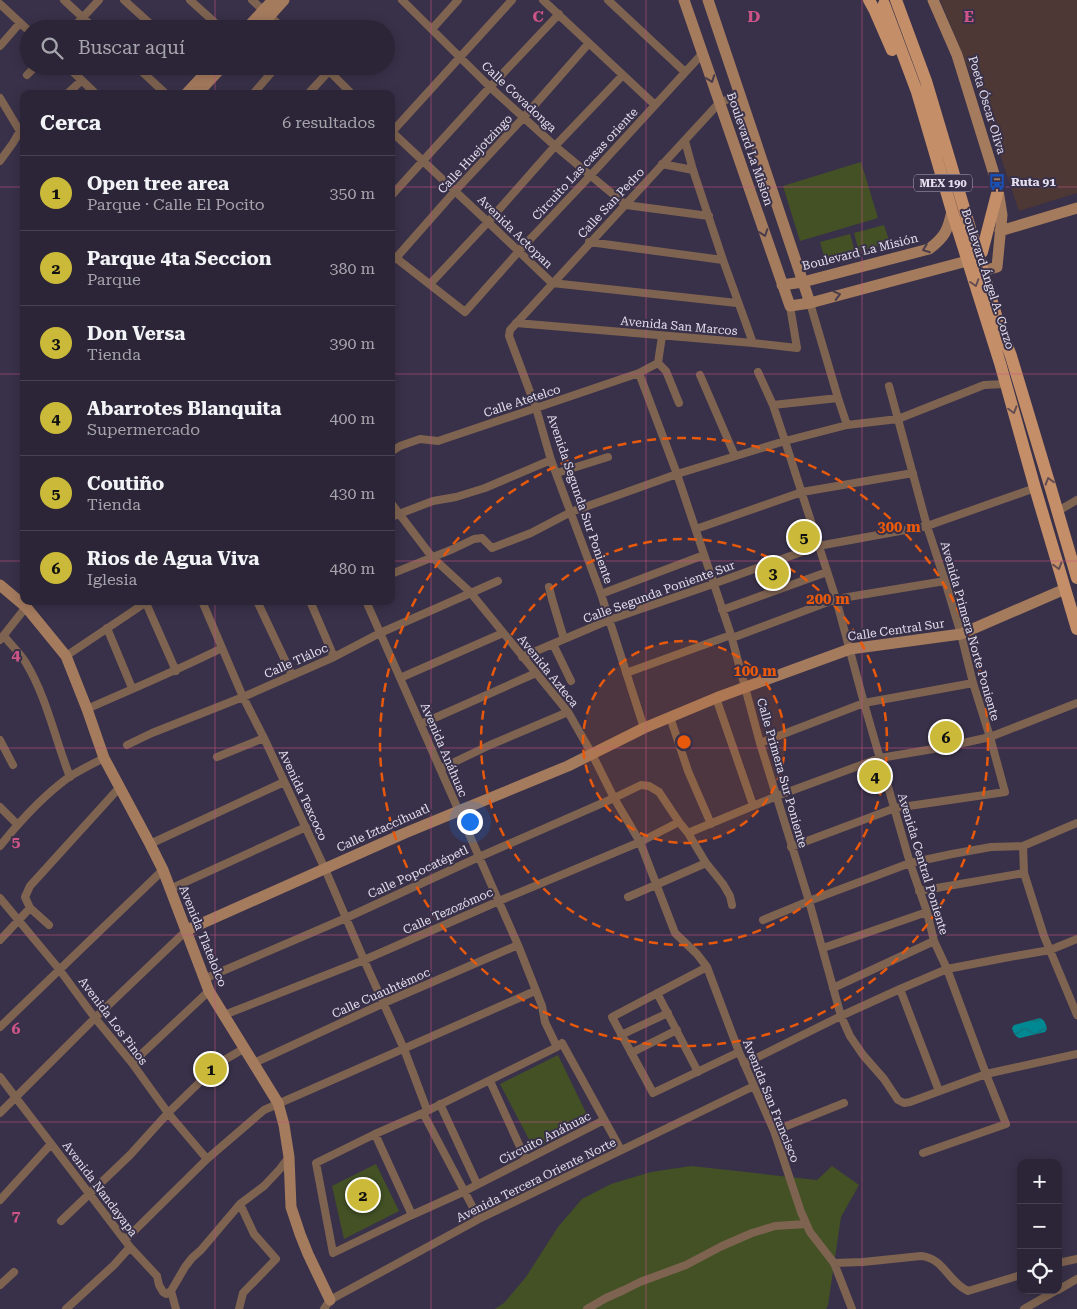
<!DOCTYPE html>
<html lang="es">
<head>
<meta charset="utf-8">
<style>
	body { margin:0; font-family:"Roboto Serif",serif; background:#332d3f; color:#f1f3f6 }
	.controls { position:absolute; right:15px; bottom:15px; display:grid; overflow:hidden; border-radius:10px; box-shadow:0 2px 12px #0003 }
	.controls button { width:45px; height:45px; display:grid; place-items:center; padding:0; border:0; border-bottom:1px solid #474252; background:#2b2537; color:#f1f3f6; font:25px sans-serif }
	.you { position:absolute; left:469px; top:821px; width:18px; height:18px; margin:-12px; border:4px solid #fff; border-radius:50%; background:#1a73e8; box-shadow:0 0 0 8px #1a73e833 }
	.badge { display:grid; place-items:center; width:32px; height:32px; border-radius:50%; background:#cbba39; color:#111; font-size:16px; font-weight:700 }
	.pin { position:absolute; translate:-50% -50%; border:2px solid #fff; box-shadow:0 1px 5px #0006 }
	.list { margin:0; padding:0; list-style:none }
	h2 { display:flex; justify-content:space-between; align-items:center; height:65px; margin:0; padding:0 20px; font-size:21px }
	h2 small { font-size:16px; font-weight:400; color:#a6a5ad }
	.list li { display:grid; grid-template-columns:32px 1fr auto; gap:15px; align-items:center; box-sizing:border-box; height:75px; padding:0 20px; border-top:1px solid #474252 }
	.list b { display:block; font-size:19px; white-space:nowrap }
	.list p { margin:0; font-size:16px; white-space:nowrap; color:#a6a5ad }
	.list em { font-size:16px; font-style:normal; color:#a6a5ad }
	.icon { flex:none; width:28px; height:28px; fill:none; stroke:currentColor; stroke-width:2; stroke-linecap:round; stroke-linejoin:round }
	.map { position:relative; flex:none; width:1077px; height:1309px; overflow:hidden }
	.search { position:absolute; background:#2b2537; box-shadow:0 2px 12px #0003; left:20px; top:20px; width:375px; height:55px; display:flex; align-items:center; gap:12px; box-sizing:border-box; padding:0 18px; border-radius:28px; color:#a6a5ad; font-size:19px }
	.panel { position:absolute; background:#2b2537; box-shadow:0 2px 12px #0003; left:20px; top:90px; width:375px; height:515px; border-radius:10px }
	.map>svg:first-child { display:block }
</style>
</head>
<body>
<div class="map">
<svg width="1077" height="1309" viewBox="0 0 1077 1309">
	<defs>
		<pattern id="water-waves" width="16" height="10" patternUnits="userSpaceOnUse" patternTransform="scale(1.25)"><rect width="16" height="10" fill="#008993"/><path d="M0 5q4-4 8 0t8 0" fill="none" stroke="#187078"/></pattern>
	</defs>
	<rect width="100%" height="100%" fill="#393149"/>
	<path fill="#4d3835" d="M940 0H1077V193L1019 211 982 101Z"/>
	<path fill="#435125" d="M861 162 878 218 800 241 783 186Z
		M884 225 890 243 859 251 854 233Z
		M850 234 855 252 825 260 820 242Z
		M558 1055 590 1121 534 1149 500 1084Z
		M376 1164 399 1211 344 1239 332 1186Z
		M691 1166 817 1180 832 1166 859 1185 841 1217 828 1305 826 1309H495L504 1303 526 1277 558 1227 582 1199 611 1184 651 1172Z"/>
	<path fill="url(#water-waves)" d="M1040 1018C1045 1020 1046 1025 1047 1029L1045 1032 1020 1038C1015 1037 1013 1032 1012 1028L1014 1025Z"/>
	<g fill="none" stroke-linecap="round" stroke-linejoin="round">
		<path stroke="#7e6351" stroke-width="8" d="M64 0 95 29
			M124 0 156 29
			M190 0 222 29
			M252 0 284 29
			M402 0 490 87 555 146 626 205 709 216
			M543 0 655 105
			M608 0 685 72
			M0 4 29 31
			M72 29 99 0
			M432 29 458 0
			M0 46 20 23
			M67 66 96 94
			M136 66 166 94
			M324 66 352 94
			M27 75 36 66
			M67 94 81 81
			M253 94 277 66
			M308 94 329 71
			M0 98 24 138
			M391 131 488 222 552 283 737 303
			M391 133 512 0
			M685 141 693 170 723 260 753 343
			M0 161 13 143 20 131
			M662 164 693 170
			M391 196 490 87 559 14
			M589 242 723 260
			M396 258 465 312 519 251 590 176 702 54
			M391 261 396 258 455 191 524 117 589 43
			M430 284 488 222 555 146 623 75
			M810 303 838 398 847 425
			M516 323 753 343 797 348 790 306
			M658 363 666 371 679 403
			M658 363 662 336
			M758 372 773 405 785 441 836 599 864 703 910 863 927 912 934 941 947 969 986 1074 1006 1124 923 1153
			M639 373 677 474 731 635 760 743 809 901 841 1016 850 1036 863 1055 884 1079 898 1100 904 1103 910 1102 986 1074 1077 1054
			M700 375 735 456
			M773 405 838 398
			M391 452 400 446 420 439 438 441 536 408 639 373 658 363
			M557 473 608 457
			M391 503 432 557 470 592 568 712 592 754 614 798 640 842 675 933 697 954 707 967 739 1052 774 1131 801 1212 810 1232 834 1263 852 1309
			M1058 511 1077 500
			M391 517 433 501 456 497 485 488 551 460
			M696 529 802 492 913 473
			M391 574 453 549 474 539 482 538 492 548 531 533 571 512 677 474 785 441 847 425 898 419 984 385 1005 384
			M549 587 552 599 564 639
			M601 594 704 555
			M202 601 243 697 264 738 325 869 364 960 404 1049 427 1110
			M257 601 292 675
			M310 601 334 657
			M366 601 518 945 542 1006 545 1022 557 1047
			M146 603 176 671
			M722 610 827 572
			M107 628 132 688
			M4 636C11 645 20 653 26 663 47 698 55 739 70 777
			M732 638 836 599 945 581
			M0 640 26 607
			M553 644 571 681
			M66 656 148 601
			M522 657 609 620 713 584 818 546 927 526 1035 488
			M626 673 731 635
			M400 678 503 633
			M716 698 753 805
			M87 709C132 689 178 670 222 648
			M670 717 688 771 711 824
			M421 724 536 673
			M644 728 601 594 551 460 536 408 509 336 510 330 720 102 740 96
			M0 740 13 765
			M760 743 864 703 973 683
			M127 745 152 733 243 697 334 657 380 633 498 581
			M217 757 264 738
			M440 769 490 745 568 712
			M0 807 17 824
			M688 833 777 796 880 758 945 747 990 737 1077 703
			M150 844 284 782
			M0 846C20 821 43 796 69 777 80 770 92 764 104 758
			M1023 846 1024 873 1044 936 1077 1015
			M791 847 895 808 1005 792 990 737 973 683 961 634 945 581 927 526 889 386
			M170 889 306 827
			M919 891 1024 873
			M628 897 706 863
			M0 898 59 969 95 1018 132 1063 168 1113 207 1159
			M763 920 809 901 910 863 952 854 991 847 1023 846 1077 823
			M49 925 30 908 25 897 30 886 119 788
			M0 940 30 908
			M823 948 927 912
			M707 967 612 1017 653 1093 739 1052
			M204 979 346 918 479 857 614 798 641 785 649 786 659 792 679 822 688 833 706 863 723 884 730 896 732 905
			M833 988 934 941
			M900 989 939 1091
			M657 993 698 1072
			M224 1015 364 960 499 901 640 842 679 822
			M0 1027 163 870
			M621 1035 668 1013
			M631 1053 677 1030
			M132 1063 209 991
			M254 1063 384 1003 518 945
			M744 1064 841 1016 900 989 947 969 1004 958 1050 950 1077 939
			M0 1077 130 1247 157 1276 159 1285 163 1292 166 1294 171 1291 176 1309
			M490 1081 526 1160
			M440 1104 477 1184
			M0 1113 95 1018 187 930
			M423 1113 479 1219
			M604 1120 463 1192 412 1215 333 1253 316 1163 375 1134 423 1113 557 1047 562 1043 621 1150
			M774 1131 844 1103
			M375 1134 412 1215
			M0 1200 51 1144
			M61 1221 130 1155 168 1113 209 1073 226 1059 245 1048
			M125 1240 207 1159 264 1110 535 991
			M834 1263 863 1262 921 1256C944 1258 948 1282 968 1291L1021 1275
			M1058 1263 1077 1259
			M0 1285 14 1272
			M1058 1290 1077 1279
			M171 1291 185 1267 192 1258 201 1250 240 1204 264 1186 280 1169 289 1157
			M66 1309 114 1265 130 1247
			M239 1309 243 1293 276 1259 254 1234 240 1204
			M324 1309 330 1300 479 1219 754 1086
			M587 1309 606 1298 624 1290 640 1282 686 1265 722 1246 752 1233 775 1226 806 1224
			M1024 1309 1057 1290"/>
		<path stroke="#a57b5e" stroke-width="11" d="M684 0 790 306 810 303 967 261
			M708 0 810 303
			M933 0 957 55 994 174 998 190 1002 215 997 267 983 271
			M246 29 273 0
			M258 29 284 0
			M186 94 212 66
			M197 94 223 66
			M1000 231 1077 208
			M782 285 803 282 929 249C945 237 948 230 952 211
			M0 585 26 607 66 656 87 709 104 758 150 844 163 870 209 991 278 1103 284 1125 289 1157 291 1207 300 1234 308 1254 330 1300
			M187 930 405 833 568 766 644 728 716 698 850 649 961 634 1065 589"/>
		<path stroke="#c48e68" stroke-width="12" d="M869 0 875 11 892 50
			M896 0 926 81 998 322 1011 356 1051 489 1077 578
			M884 4 917 92 952 211 1000 363 1035 488 1077 629
			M982 252 998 190"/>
	</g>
	<defs><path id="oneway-chevron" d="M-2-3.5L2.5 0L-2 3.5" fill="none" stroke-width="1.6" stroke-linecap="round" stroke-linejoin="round" transform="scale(1.25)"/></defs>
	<g stroke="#493c4c">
		<use href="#oneway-chevron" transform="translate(711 79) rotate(70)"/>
		<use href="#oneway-chevron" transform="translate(764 233) rotate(71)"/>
		<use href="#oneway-chevron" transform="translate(926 249) rotate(159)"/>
		<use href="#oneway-chevron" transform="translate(837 295) rotate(-15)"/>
	</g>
	<g stroke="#634d52">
		<use href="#oneway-chevron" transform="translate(975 283) rotate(72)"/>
		<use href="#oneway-chevron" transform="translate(1013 410) rotate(74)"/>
		<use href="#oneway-chevron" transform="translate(1049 481) rotate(-107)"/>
		<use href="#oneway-chevron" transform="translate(1058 566) rotate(74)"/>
	</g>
	<path fill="none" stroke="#cc5487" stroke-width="1" stroke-opacity="0.55" d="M215 0V29M431 0V1309M646 0V1309M862 0V1309M215 66V94M0 187H24M391 187H1077M0 374H24M391 374H1077M0 561H24M391 561H1077M215 601V1309M0 748H1077M0 935H1077M0 1122H1077"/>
	<circle cx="684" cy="742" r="101" fill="#e8590c" fill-opacity=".12"/>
	<g fill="none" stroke="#e8590c" stroke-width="2.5" stroke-dasharray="9 6">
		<circle cx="684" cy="742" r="101"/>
		<circle cx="684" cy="742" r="203"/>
		<circle cx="684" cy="742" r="304"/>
	</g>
	<defs>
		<g id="bus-bare" transform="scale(1.35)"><path d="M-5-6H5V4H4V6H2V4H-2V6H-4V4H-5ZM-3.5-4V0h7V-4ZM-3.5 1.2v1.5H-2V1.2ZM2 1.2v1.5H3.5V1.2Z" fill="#1a4fb4" stroke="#393149" stroke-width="2.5" paint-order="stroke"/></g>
	</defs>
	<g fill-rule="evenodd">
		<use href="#bus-bare" x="997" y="182"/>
	</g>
	<g text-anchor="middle" stroke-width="4" stroke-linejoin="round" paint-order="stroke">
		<rect fill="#393149" stroke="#b1abbc" stroke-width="1" x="914" y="174.5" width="58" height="17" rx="4"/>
		<g font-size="11" font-weight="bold" fill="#e4dfee">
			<text x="943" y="187">MEX 190</text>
		</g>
		<g font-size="12" fill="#e4dfee" stroke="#393149">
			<text transform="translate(519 97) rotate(43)" y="4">Calle Covadonga</text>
			<text transform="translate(987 105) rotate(73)" y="4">Poeta Óscar Oliva</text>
			<text transform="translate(750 149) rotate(71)" y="4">Boulevard La Mision</text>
			<text transform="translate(475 154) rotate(-47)" y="4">Calle Huejotzingo</text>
			<text transform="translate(585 164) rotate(-47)" y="4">Circuito Las casas oriente</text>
			<text transform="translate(611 203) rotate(-47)" y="4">Calle San Pedro</text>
			<text transform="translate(515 232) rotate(44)" y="4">Avenida Actopan</text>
			<text transform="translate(860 252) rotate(-14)" y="4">Boulevard La Misión</text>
			<text transform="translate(988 279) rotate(72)" y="4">Boulevard Ángel A. Corzo</text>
			<text transform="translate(679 326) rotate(5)" y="4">Avenida San Marcos</text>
			<text transform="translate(522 401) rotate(-18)" y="4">Calle Atetelco</text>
			<text transform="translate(580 499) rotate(71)" y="4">Avenida Segunda Sur Poniente</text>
			<text transform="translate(659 592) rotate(-20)" y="4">Calle Segunda Poniente Sur</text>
			<text transform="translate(896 630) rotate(-8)" y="4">Calle Central Sur</text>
			<text transform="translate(970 631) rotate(74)" y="4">Avenida Primera Norte Poniente</text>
			<text transform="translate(296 661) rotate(-24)" y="4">Calle Tláloc</text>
			<text transform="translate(548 671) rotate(51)" y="4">Avenida Azteca</text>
			<text transform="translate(444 750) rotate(67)" y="4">Avenida Anáhuac</text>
			<text transform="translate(782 773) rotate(74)" y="4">Calle Primera Sur Poniente</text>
			<text transform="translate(303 795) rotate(65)" y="4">Avenida Texcoco</text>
			<text transform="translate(383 828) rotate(-24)" y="4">Calle Iztaccíhuatl</text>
			<text transform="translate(923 864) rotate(73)" y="4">Avenida Central Poniente</text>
			<text transform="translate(418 872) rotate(-25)" y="4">Calle Popocatépetl</text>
			<text transform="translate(448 911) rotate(-24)" y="4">Calle Tezozómoc</text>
			<text transform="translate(203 936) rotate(68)" y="4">Avenida Tlatelolco</text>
			<text transform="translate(381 993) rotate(-24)" y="4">Calle Cuauhtémoc</text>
			<text transform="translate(113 1021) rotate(53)" y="4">Avenida Los Pinos</text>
			<text transform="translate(771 1101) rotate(68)" y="4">Avenida San Francisco</text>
			<text transform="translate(545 1138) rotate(-27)" y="4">Circuito Anáhuac</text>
			<text transform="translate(536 1180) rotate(-26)" y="4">Avenida Tercera Oriente Norte</text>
			<text transform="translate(100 1189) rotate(53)" y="4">Avenida Nandayapa</text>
		</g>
		<g font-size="12" font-weight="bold" fill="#e4dfee" stroke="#393149" text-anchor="start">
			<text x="1011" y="186">Ruta 91</text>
		</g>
	</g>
	<g font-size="16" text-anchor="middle" font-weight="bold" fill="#cc5487" stroke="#393149" stroke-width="4" stroke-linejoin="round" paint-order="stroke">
		<text x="538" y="22">C</text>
		<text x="754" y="22">D</text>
		<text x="969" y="22">E</text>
		<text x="16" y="660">4</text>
		<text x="16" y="847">5</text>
		<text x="16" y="1034">6</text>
		<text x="16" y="1221">7</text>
	</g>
	<circle cx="684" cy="742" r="8" fill="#e8590c" stroke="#393149" stroke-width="2.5"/>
	<g font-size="15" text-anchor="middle" font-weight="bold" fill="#e8590c" stroke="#393149" stroke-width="4" stroke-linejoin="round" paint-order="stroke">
		<text x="899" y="532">300 m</text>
		<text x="828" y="604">200 m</text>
		<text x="755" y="676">100 m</text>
	</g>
</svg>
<div class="controls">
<button>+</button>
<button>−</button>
<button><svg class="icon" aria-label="locate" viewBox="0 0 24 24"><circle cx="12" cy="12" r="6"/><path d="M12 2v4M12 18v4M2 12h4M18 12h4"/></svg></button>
</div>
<div class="you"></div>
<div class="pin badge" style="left:211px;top:1069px">1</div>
<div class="pin badge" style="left:363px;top:1195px">2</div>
<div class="pin badge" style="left:773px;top:573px">3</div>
<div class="pin badge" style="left:875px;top:776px">4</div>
<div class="pin badge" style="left:804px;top:537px">5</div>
<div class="pin badge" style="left:946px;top:737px">6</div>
<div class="search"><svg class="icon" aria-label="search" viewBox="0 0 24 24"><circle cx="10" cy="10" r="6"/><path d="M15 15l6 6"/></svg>Buscar aquí</div>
<section class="panel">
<h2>Cerca<small>6 resultados</small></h2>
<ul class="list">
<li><span class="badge">1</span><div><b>Open tree area</b><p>Parque · Calle El Pocito</p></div><em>350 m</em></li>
<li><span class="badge">2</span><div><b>Parque 4ta Seccion</b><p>Parque</p></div><em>380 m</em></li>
<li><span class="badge">3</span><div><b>Don Versa</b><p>Tienda</p></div><em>390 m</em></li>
<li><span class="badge">4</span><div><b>Abarrotes Blanquita</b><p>Supermercado</p></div><em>400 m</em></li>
<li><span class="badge">5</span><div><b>Coutiño</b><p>Tienda</p></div><em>430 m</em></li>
<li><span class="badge">6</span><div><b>Rios de Agua Viva</b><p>Iglesia</p></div><em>480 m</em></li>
</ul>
</section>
</div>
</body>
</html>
